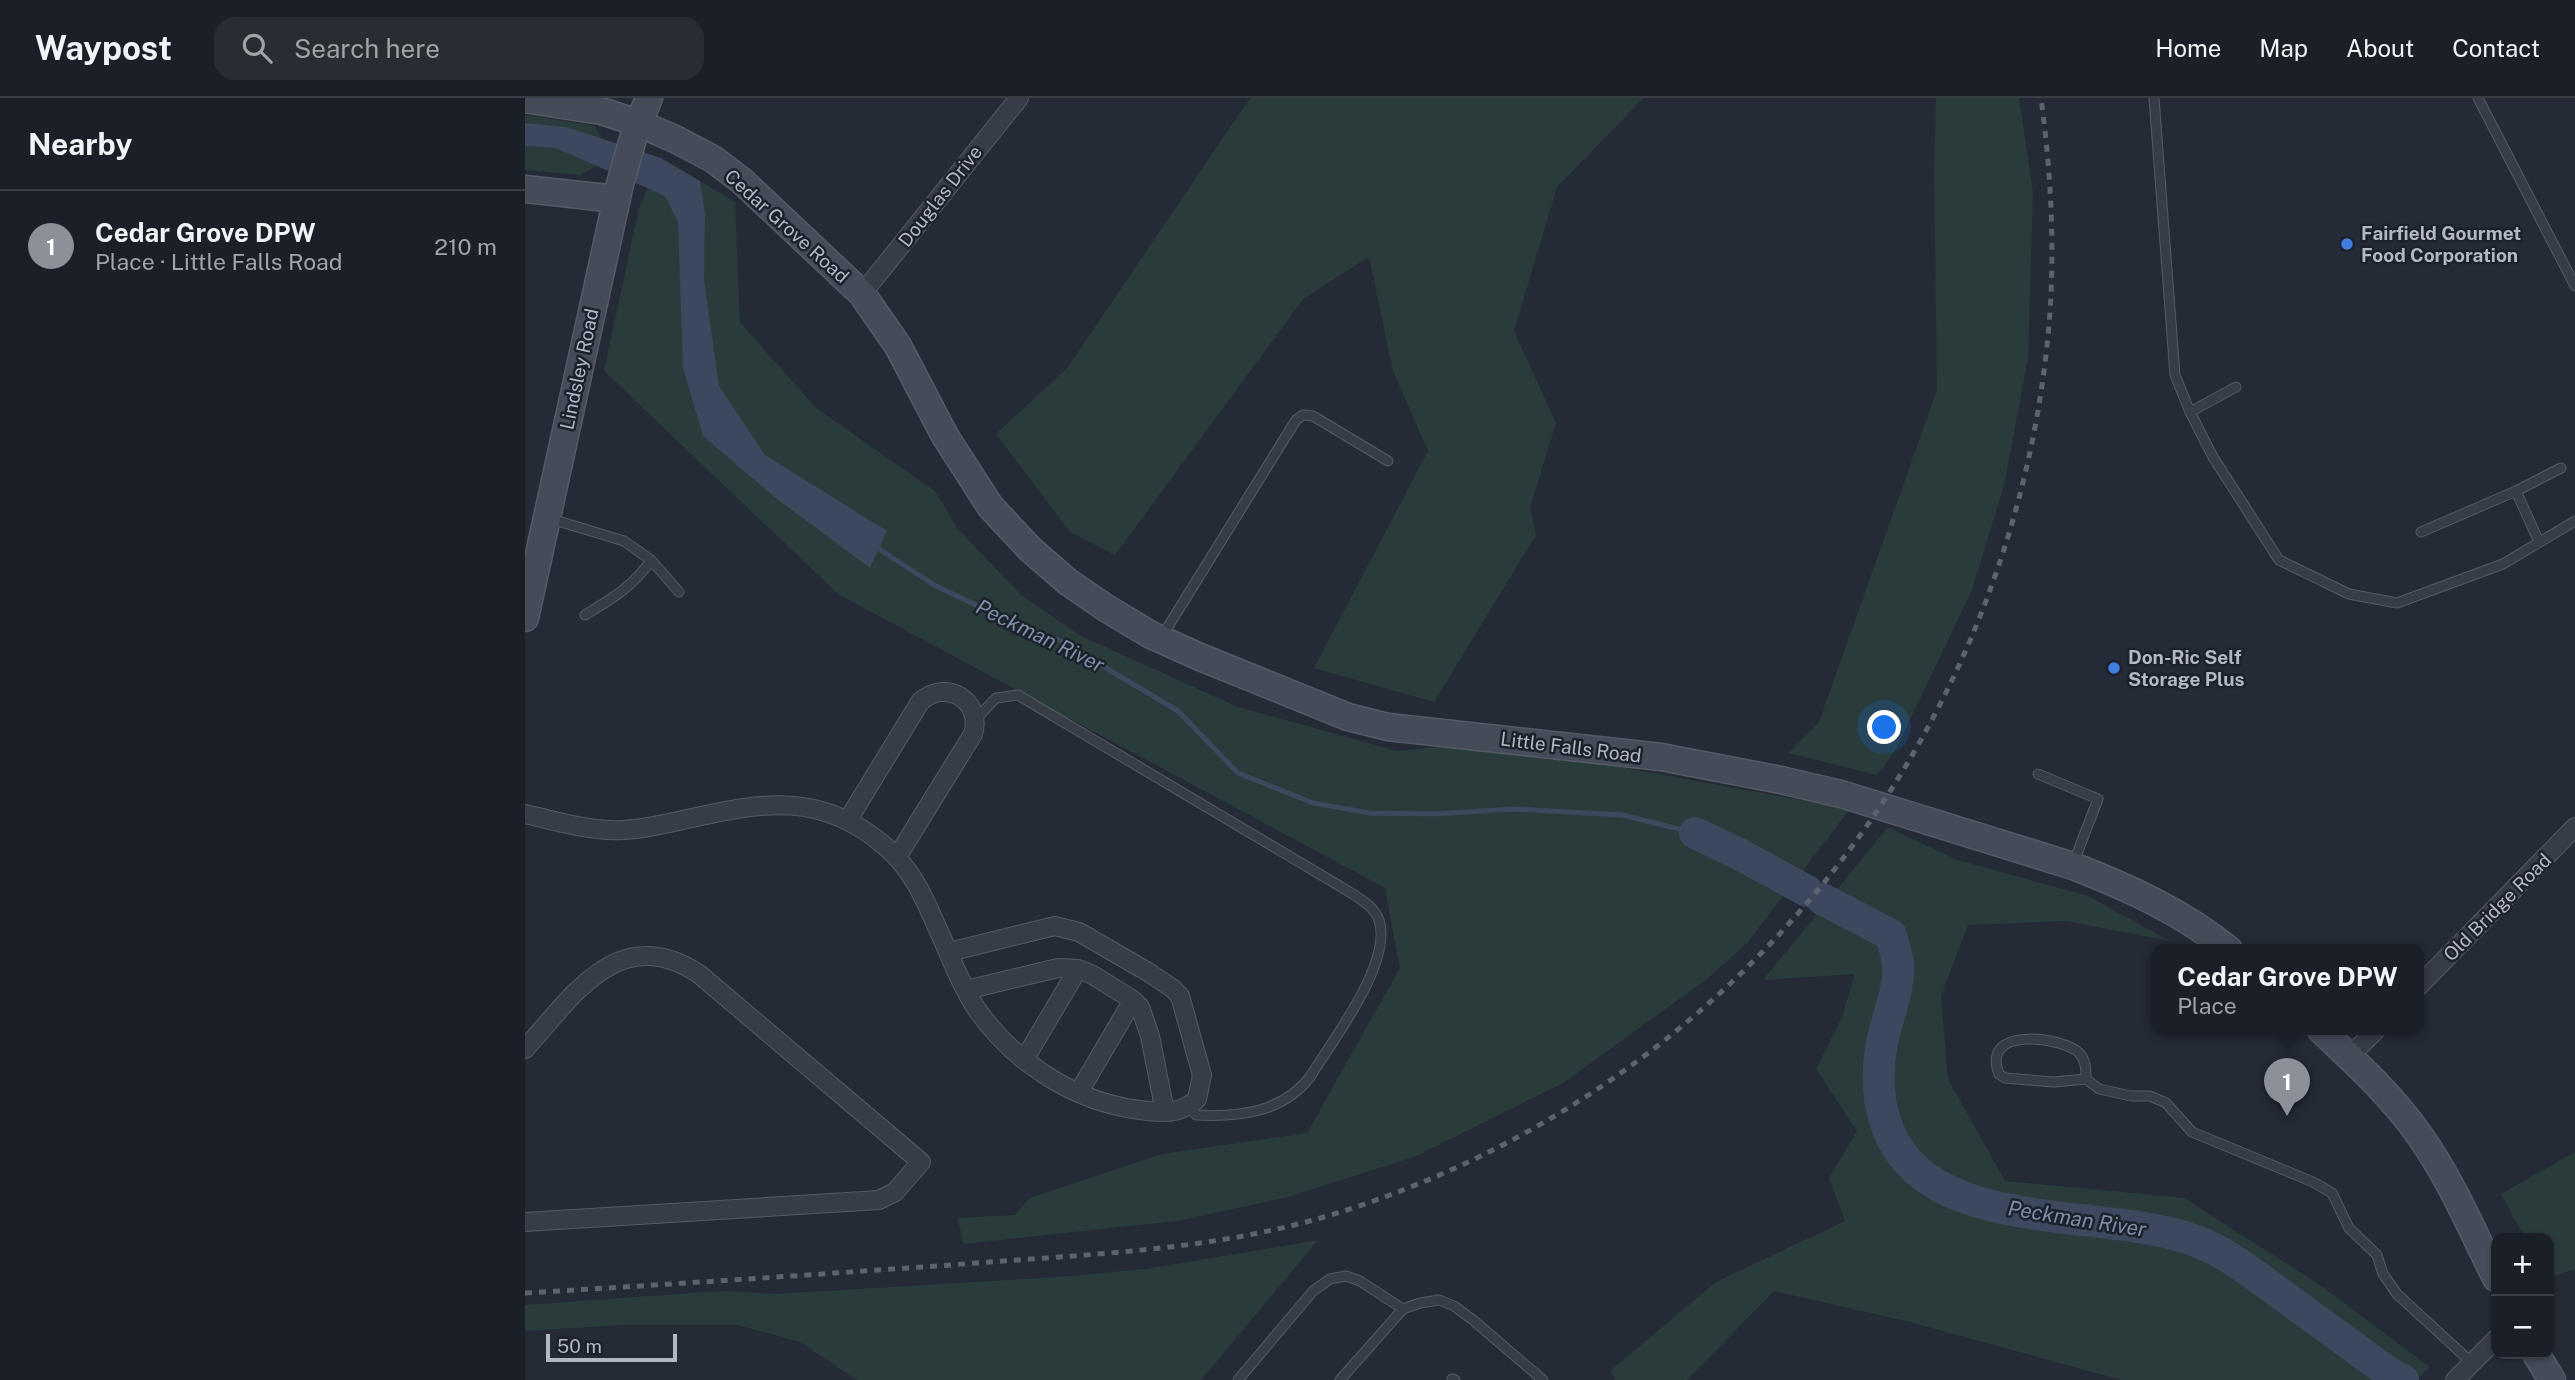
<!DOCTYPE html>
<html lang="en">
<head>
<meta charset="utf-8">
<style>
	body { margin:0; font-family:"Public Sans",sans-serif; background:#282d34; color:#f1f3f6 }
	.controls { position:absolute; right:21px; bottom:21px; display:grid; overflow:hidden; border-radius:14px; box-shadow:0 2px 5px #0004 }
	.controls button { width:63px; height:63px; display:grid; place-items:center; padding:0; border:0; border-bottom:2px solid #393e45; background:#1b2028; color:#f1f3f6; font:35px sans-serif }
	.scale { position:absolute; left:21px; bottom:18px; width:131px; box-sizing:border-box; padding-left:7px; border:4px solid #b2b8c3; border-top:0; font-size:19px; line-height:24px; white-space:nowrap; color:#b2b8c3; -webkit-text-stroke:5px #1c222c; paint-order:stroke }
	.you { position:absolute; left:1360px; top:630px; width:24px; height:24px; margin:-18px; border:5px solid #fff; border-radius:50%; background:#1a73e8; box-shadow:0 0 0 10px #1a73e833 }
	.badge { display:grid; place-items:center; width:46px; height:46px; border-radius:50%; background:#8c9099; color:#fff; font-size:23px; font-weight:700 }
	.pin { position:absolute; translate:-50% -58px; filter:drop-shadow(0 2px 4px #0008) }
	.pin::after { content:''; position:absolute; top:37px; width:24px; height:21px; background:inherit; clip-path:polygon(0 0,100% 0,50% 100%) }
	.popup { position:absolute; left:1626px; top:846px; width:273px; height:91px; box-sizing:border-box; display:grid; place-content:center; border-radius:14px; background:#1b2028; filter:drop-shadow(0 2px 5px #0005); font-size:23px; white-space:nowrap; color:#a0a3a8 }
	.popup b { font-size:26px; color:#f1f3f6 }
	.popup::after { content:''; position:absolute; left:50%; top:100%; margin-left:-14px; border:14px solid transparent; border-top-color:#1b2028 }
	.list { margin:0; padding:0; list-style:none }
	h2 { display:flex; justify-content:space-between; align-items:center; height:91px; margin:0; padding:0 28px; font-size:30px }
	h2 small { font-size:23px; font-weight:400; color:#a0a3a8 }
	.list li { display:grid; grid-template-columns:46px 1fr auto; gap:21px; align-items:center; box-sizing:border-box; height:112px; padding:0 28px; border-top:2px solid #393e45 }
	.list b { display:block; font-size:26px; white-space:nowrap }
	.list p { margin:0; font-size:23px; white-space:nowrap; color:#a0a3a8 }
	.list em { font-size:23px; font-style:normal; color:#a0a3a8 }
	.icon { flex:none; width:38px; height:38px; fill:none; stroke:currentColor; stroke-width:2; stroke-linecap:round; stroke-linejoin:round }
	.map { position:relative; flex:none; width:2050px; height:1282px; overflow:hidden }
	header { display:flex; align-items:center; gap:42px; box-sizing:border-box; height:98px; padding:0 35px; background:#1b2028; border-bottom:2px solid #393e45 }
	header strong { font-size:33px }
	nav { display:flex; gap:38px; margin-inline-start:auto; font-size:24px }
	.search { width:490px; height:63px; background:#282d34; display:flex; align-items:center; gap:18px; box-sizing:border-box; padding:0 24px; border-radius:21px; color:#a0a3a8; font-size:26px }
	main { display:flex }
	aside { flex:1; background:#1b2028 }
	.map>svg:first-child { display:block }
</style>
</head>
<body>
<header>
<strong>Waypost</strong>
<div class="search"><svg class="icon" aria-label="search" viewBox="0 0 24 24"><circle cx="10" cy="10" r="6"/><path d="M15 15l6 6"/></svg>Search here</div>
<nav><a>Home</a><a>Map</a><a>About</a><a>Contact</a></nav>
</header>
<main>
<aside>
<h2>Nearby<small></small></h2>
<ul class="list">
<li><span class="badge">1</span><div><b>Cedar Grove DPW</b><p>Place · Little Falls Road</p></div><em>210 m</em></li>
</ul>
</aside>
<div class="map">
<svg width="2050" height="1282" viewBox="0 0 2050 1282">
	<rect width="100%" height="100%" fill="#242b36"/>
	<path fill="#2a3b3b" d="M725 0H1119L1032 89 989 233 1031 325 1005 410 1011 437 909 604 789 570 903 353 868 273 844 159 779 200 590 457 545 434 471 336 543 269Z
		M1411 0H1494L1508 94 1503 260 1479 387 1447 492 1370 653 1352 677 1264 655 1294 624 1412 292 1409 74Z
		M0 17 70 28 77 41 71 68 55 77 0 72Z
		M136 60 210 104 215 224 291 310 410 393 433 431 496 497 554 537 713 609 872 653 924 648 1084 667 1325 711 1222 845 1182 881 1038 985 889 1059 759 1100 652 1123 438 1146 433 1120 490 1117 505 1100 637 1056 782 1035 875 870 860 790 313 496 79 273 114 110Z
		M1363 729 1429 761 1563 798 1645 843 1541 823 1443 827 1416 898 1423 981 1480 1083 1659 1100 1792 1185 1905 1269 1891 1282H1597L1381 1223 1249 1193 1162 1282H1090L1086 1272 1191 1184 1320 1123 1304 1080 1332 1033 1291 971 1317 919 1330 876 1238 882Z
		M2050 1054V1171L2024 1180V1140H2000L1976 1096Z
		M793 1142 676 1282H332L275 1244 213 1227H97L0 1233V1207L195 1193 249 1196 534 1179 621 1171Z"/>
	<path fill="#3b485d" d="M0 25 41 29 136 60 175 83 180 115 179 182 194 288 240 357 362 433 345 470 252 401 178 338 158 270 153 124 140 98 31 50 0 48Z"/>
	<g fill="none" stroke-linecap="round" stroke-linejoin="round">
		<path stroke="#3b485d" stroke-width="5" d="M348 447 409 487 478 520 536 543 653 613 713 675 788 705 845 715 909 716 989 711 1097 717 1170 735"/>
		<path stroke="#3b485d" stroke-width="32" d="M1170 735 1216 757 1282 793
			M1297 801 1366 837C1368 847 1373 858 1373 868 1374 897 1360 923 1356 951 1352 972 1353 998 1359 1019 1392 1141 1579 1107 1671 1143 1703 1155 1728 1176 1756 1196 1791 1222 1827 1248 1863 1274L1878 1282"/>
		<g stroke="#555b65" stroke-width="11">
			<path id="lane" d="M1629 0 1650 277 1665 314 1688 359 1754 462 1824 496 1872 505 1978 466 2050 423
				M1953 0 2050 188
				M1665 314 1711 289
				M23 420 99 443 126 462 154 494
				M1896 434 1991 393
				M2014 444 1991 393 2036 370
				M60 517C86 501 109 488 126 462
				M636 540 771 322 778 317 788 318 863 363
				M451 621 471 600 493 597 823 793C835 801 849 808 854 822 868 865 807 943 785 979 757 1015 714 1019 671 1017L664 1009
				M1513 676 1573 701 1548 766
				M1561 981C1561 972 1561 962 1554 955 1540 940 1455 926 1474 976L1480 980 1529 984 1561 981 1574 991 1606 998H1625L1641 1005 1667 1034 1788 1084 1807 1095 1824 1130 1852 1157 1858 1176 1872 1196 1947 1265
				M927 1281 930 1282
				M713 1282 788 1193 805 1181 821 1178 835 1183 878 1211
				M815 1282 878 1211 895 1205 914 1202 929 1208 948 1222 1018 1282"/>
		</g>
		<g stroke="#555b65" stroke-width="20">
			<path id="street" d="M337 196 494 0
				M0 716C32 723 66 734 99 732 120 731 141 726 162 721 238 704 297 693 361 749 390 774 401 805 416 838 427 862 436 888 451 910 485 960 542 999 602 1010 627 1014 652 1020 672 1001L677 977 655 898 647 890 623 874 554 834 530 828 424 854
				M323 722 395 604C420 580 458 602 448 636L372 759
				M1893 889 2050 729
				M441 892 533 870 553 871 566 876 608 902 615 909 625 938 640 1014
				M0 951C48 898 94 823 174 876L396 1064 370 1094 354 1102 0 1124
				M1824 959 1851 932
				M499 962 553 871
				M554 994 608 902
				M1930 1282 1971 1241"/>
		</g>
		<g stroke="#555b65" stroke-width="29">
			<path id="secondary" d="M0 1 76 13 113 25 150 41 188 61 217 83 337 196 373 248 420 338 465 408 505 451 543 484 581 510 626 537 675 559 823 619 863 629 1136 659 1256 682 1316 696 1548 768C1602 789 1658 814 1704 852
				M0 91 91 101
				M0 520 95 86 109 37 124 0
				M1796 932C1831 965 1868 999 1895 1038 1926 1082 1947 1132 1971 1180
				M2011 1256 2027 1282"/>
		</g>
		<use href="#lane" stroke="#373d47" stroke-width="9"/>
		<use href="#street" stroke="#373d47" stroke-width="18"/>
		<use href="#secondary" stroke="#454c59" stroke-width="26"/>
		<path stroke="#5b636f" stroke-width="5" stroke-dasharray="7 7" stroke-linecap="butt" d="M0 1195C151 1186 301 1176 452 1165 568 1156 686 1152 799 1119 1194 1002 1478 657 1522 248 1531 166 1527 82 1516 0"/>
	</g>
	<g fill="#3f7fe0" stroke="#1c222c" stroke-width="2.5">
		<circle cx="1822" cy="146" r="7"/>
		<circle cx="1589" cy="570" r="7"/>
	</g>
	<g text-anchor="middle" stroke-width="5" stroke-linejoin="round" paint-order="stroke">
		<g font-size="19" fill="#b2b8c3" stroke="#1c222c">
			<text transform="translate(415 98) rotate(-52)" y="7">Douglas Drive</text>
			<text transform="translate(262 128) rotate(42)" y="7">Cedar Grove Road</text>
			<text transform="translate(54 271) rotate(-78)" y="7">Lindsley Road</text>
			<text transform="translate(1046 649) rotate(7)" y="7">Little Falls Road</text>
			<text transform="translate(1972 809) rotate(-45)" y="7">Old Bridge Road</text>
		</g>
		<g font-size="19" font-weight="bold" fill="#b2b8c3" stroke="#1c222c" text-anchor="start">
			<text x="1836" y="142">Fairfield Gourmet<tspan x="1836" dy="22">Food Corporation</tspan></text>
			<text x="1603" y="566">Don-Ric Self<tspan x="1603" dy="22">Storage Plus</tspan></text>
		</g>
		<g font-size="21" font-style="italic" fill="#7d8ea8" stroke="#1c222c">
			<text transform="translate(515 538) rotate(26)" y="7">Peckman River</text>
			<text transform="translate(1552 1121) rotate(9)" y="7">Peckman River</text>
		</g>
	</g>
</svg>
<div class="controls">
<button>+</button>
<button>−</button>
</div>
<div class="scale">50 m</div>
<div class="you"></div>
<div class="pin badge" style="left:1762px;top:1018px">1</div>
<div class="popup"><b>Cedar Grove DPW</b>Place</div>
</div>
</main>
</body>
</html>
